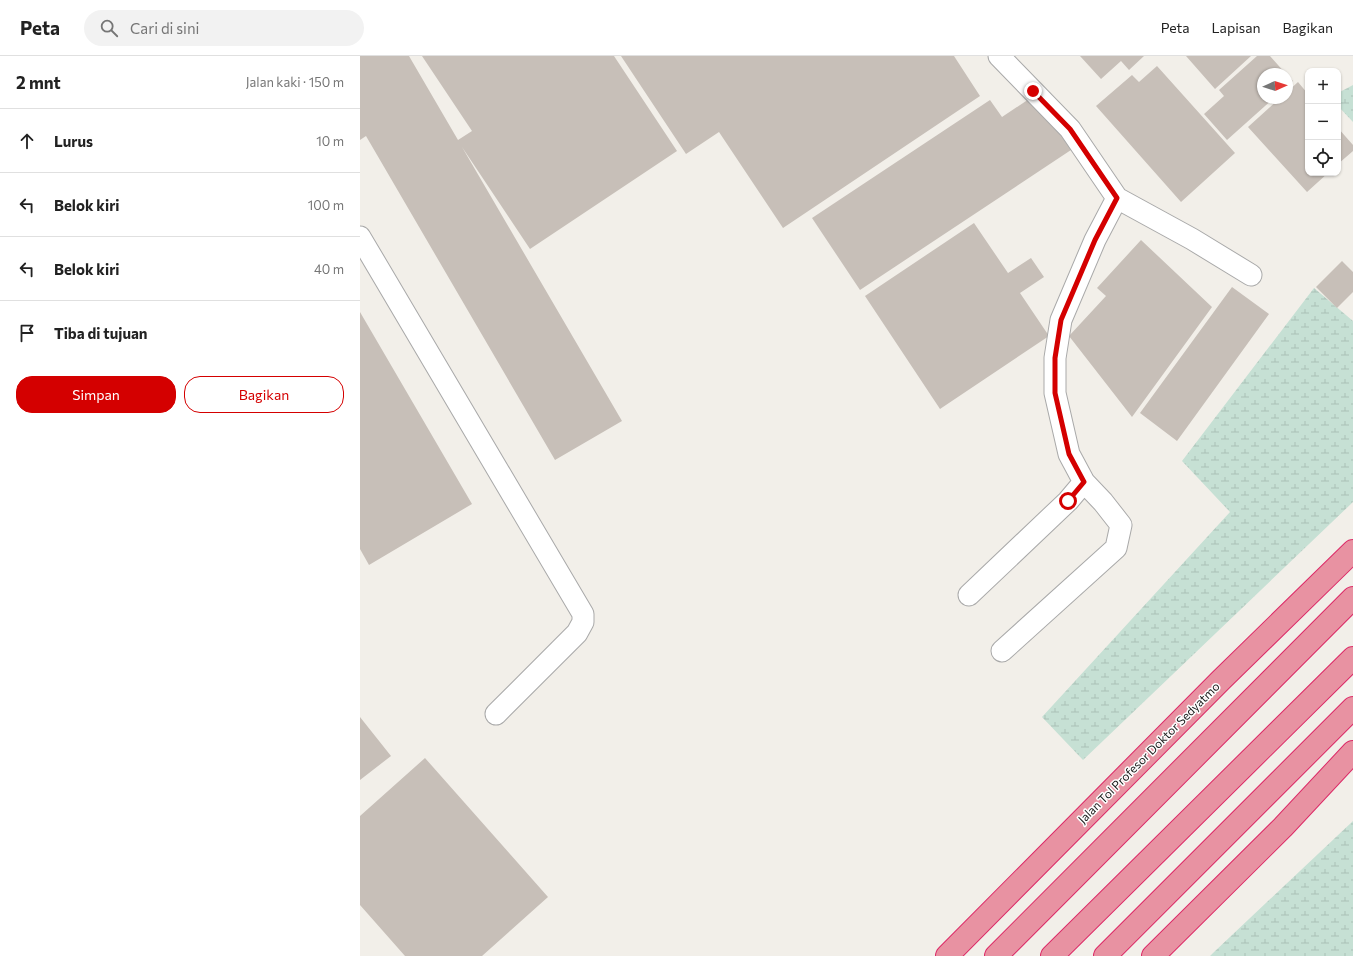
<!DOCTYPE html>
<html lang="id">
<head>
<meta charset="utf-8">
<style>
	body { margin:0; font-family:Commissioner,sans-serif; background:#f2f2f2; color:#222 }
	.controls { position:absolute; right:12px; top:12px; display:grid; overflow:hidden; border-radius:8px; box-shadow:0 1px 3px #0004 }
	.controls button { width:36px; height:36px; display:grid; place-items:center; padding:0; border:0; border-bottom:1px solid #e0e0e0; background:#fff; color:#222; font:20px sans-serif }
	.compass { position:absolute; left:897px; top:12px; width:36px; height:36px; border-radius:50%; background:#fff; box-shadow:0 1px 3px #0004; rotate:87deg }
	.stop { position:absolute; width:12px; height:12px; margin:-9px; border:3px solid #d40000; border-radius:50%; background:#fff }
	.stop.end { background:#d40000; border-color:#fff; box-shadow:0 1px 4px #0008 }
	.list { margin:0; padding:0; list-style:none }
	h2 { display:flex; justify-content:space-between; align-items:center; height:52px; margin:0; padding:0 16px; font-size:17px }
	h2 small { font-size:13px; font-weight:400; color:#767676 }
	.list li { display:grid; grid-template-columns:26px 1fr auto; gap:12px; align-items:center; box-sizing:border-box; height:64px; padding:0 16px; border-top:1px solid #e0e0e0 }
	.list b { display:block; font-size:15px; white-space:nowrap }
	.list em { font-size:13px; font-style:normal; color:#767676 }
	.actions { display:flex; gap:8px; padding:12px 16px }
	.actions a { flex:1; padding:9px 0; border:1px solid #d40000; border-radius:16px; text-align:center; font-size:14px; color:#d40000 }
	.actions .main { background:#d40000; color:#fff }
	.icon { flex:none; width:22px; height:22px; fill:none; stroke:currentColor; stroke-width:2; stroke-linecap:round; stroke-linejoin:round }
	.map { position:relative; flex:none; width:993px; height:900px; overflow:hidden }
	header { display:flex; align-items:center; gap:24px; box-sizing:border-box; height:56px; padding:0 20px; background:#fff; border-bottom:1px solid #e0e0e0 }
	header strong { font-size:19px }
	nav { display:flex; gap:22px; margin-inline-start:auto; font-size:14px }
	.search { width:280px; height:36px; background:#f2f2f2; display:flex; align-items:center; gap:10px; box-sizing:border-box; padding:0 14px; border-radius:22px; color:#767676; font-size:15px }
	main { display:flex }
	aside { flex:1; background:#fff }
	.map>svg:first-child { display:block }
</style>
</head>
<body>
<header>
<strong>Peta</strong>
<div class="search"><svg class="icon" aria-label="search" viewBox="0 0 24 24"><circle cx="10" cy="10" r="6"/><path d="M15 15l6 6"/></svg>Cari di sini</div>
<nav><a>Peta</a><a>Lapisan</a><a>Bagikan</a></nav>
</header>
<main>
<aside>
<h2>2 mnt<small>Jalan kaki · 150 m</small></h2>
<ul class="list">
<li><svg class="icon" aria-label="ahead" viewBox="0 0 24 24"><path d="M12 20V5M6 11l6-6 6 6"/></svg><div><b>Lurus</b></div><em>10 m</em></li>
<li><svg class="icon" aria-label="left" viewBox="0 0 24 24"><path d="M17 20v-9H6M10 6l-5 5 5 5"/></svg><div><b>Belok kiri</b></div><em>100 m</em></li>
<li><svg class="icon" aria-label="left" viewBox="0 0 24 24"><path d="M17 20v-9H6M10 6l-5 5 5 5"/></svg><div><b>Belok kiri</b></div><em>40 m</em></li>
<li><svg class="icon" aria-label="arrive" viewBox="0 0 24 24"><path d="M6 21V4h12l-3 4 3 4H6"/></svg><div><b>Tiba di tujuan</b></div></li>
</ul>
<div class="actions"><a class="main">Simpan</a><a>Bagikan</a></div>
</aside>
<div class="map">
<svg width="993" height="900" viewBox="0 0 993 900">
	<defs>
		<pattern id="wetland-marsh" width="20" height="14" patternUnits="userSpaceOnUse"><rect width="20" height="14" fill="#c6e0d4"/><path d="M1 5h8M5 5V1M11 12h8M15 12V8" fill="none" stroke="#aac0b6"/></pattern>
	</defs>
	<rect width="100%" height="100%" fill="#f2efe9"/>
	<path fill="url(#wetland-marsh)" d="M993 29V66L978 50V37Z
		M954 232 993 265V446L723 704 682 661 870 456 822 405Z
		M993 765V900H850L853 897Z"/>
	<path fill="#c7bfb8" d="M0 0H49L98 84 112 75 62 0H254L317 95 170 193 102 91 262 365 195 404 6 80 0 84Z
		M261 0H594L620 40 423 172 359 76 326 98Z
		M720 0H784L769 14 761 5 741 23Z
		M826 0H891L855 33Z
		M897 0H910L926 18H903V42H914L867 84 844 58 864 40 859 34Z
		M797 10 875 97 821 146 736 50 772 19 779 26Z
		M927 19 933 25 927 30Z
		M938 26 948 38V117H968L947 136 888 71 920 42H927V36Z
		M675 39 711 94 500 234 452 162 630 44 642 61Z
		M978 72 993 89V95L978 108Z
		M614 167 648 217 671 202 684 221 660 237 689 280 580 353 505 240Z
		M781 184 852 251 772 361 709 280 746 240 737 232Z
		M982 205 993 216V236L977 252 956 231Z
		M872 231 909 258 817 385 780 357Z
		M0 256 112 448 9 509 0 493Z
		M0 661 31 700 0 724Z
		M65 702 188 841 122 900H45L0 849V760Z"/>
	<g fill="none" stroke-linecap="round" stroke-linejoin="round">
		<g stroke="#a9a9a9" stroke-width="23">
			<path id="minor" d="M757 142 832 183 891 219
				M0 181 223 558V566L217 577 136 658
				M609 539 708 445 724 426 709 398 695 337V302L701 264 735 184 757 142 710 73 639 0
				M642 595 756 492 761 469 743 446 724 426"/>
		</g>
		<g stroke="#dc2a67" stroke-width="24">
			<path id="highway" d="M587 900 861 624 993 495
				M636 900 993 542
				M692 900 993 602
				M745 900 993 652
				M793 900 923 771 993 696"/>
		</g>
		<use href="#minor" stroke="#fff" stroke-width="21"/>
		<use href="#highway" stroke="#e892a2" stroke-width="22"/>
	</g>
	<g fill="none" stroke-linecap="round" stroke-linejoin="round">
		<path stroke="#d40000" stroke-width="5" d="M673 35 710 73 757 142 735 184 701 264 695 302V337L709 398 724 426 708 445"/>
	</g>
	<g text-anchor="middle" stroke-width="3" stroke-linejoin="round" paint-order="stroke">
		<g font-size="12" fill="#222" stroke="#fff">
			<text transform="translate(789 697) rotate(-45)" y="4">Jalan Tol Profesor Doktor Sedyatmo</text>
		</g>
	</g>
</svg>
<div class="controls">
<button>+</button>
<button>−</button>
<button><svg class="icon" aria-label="locate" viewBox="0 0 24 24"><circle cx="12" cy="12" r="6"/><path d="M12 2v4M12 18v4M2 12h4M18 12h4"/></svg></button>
</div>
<svg class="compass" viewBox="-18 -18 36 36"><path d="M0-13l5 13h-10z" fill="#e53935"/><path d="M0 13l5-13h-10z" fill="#767676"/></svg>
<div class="stop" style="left:708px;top:445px"></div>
<div class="stop end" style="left:673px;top:35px"></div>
</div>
</main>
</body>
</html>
